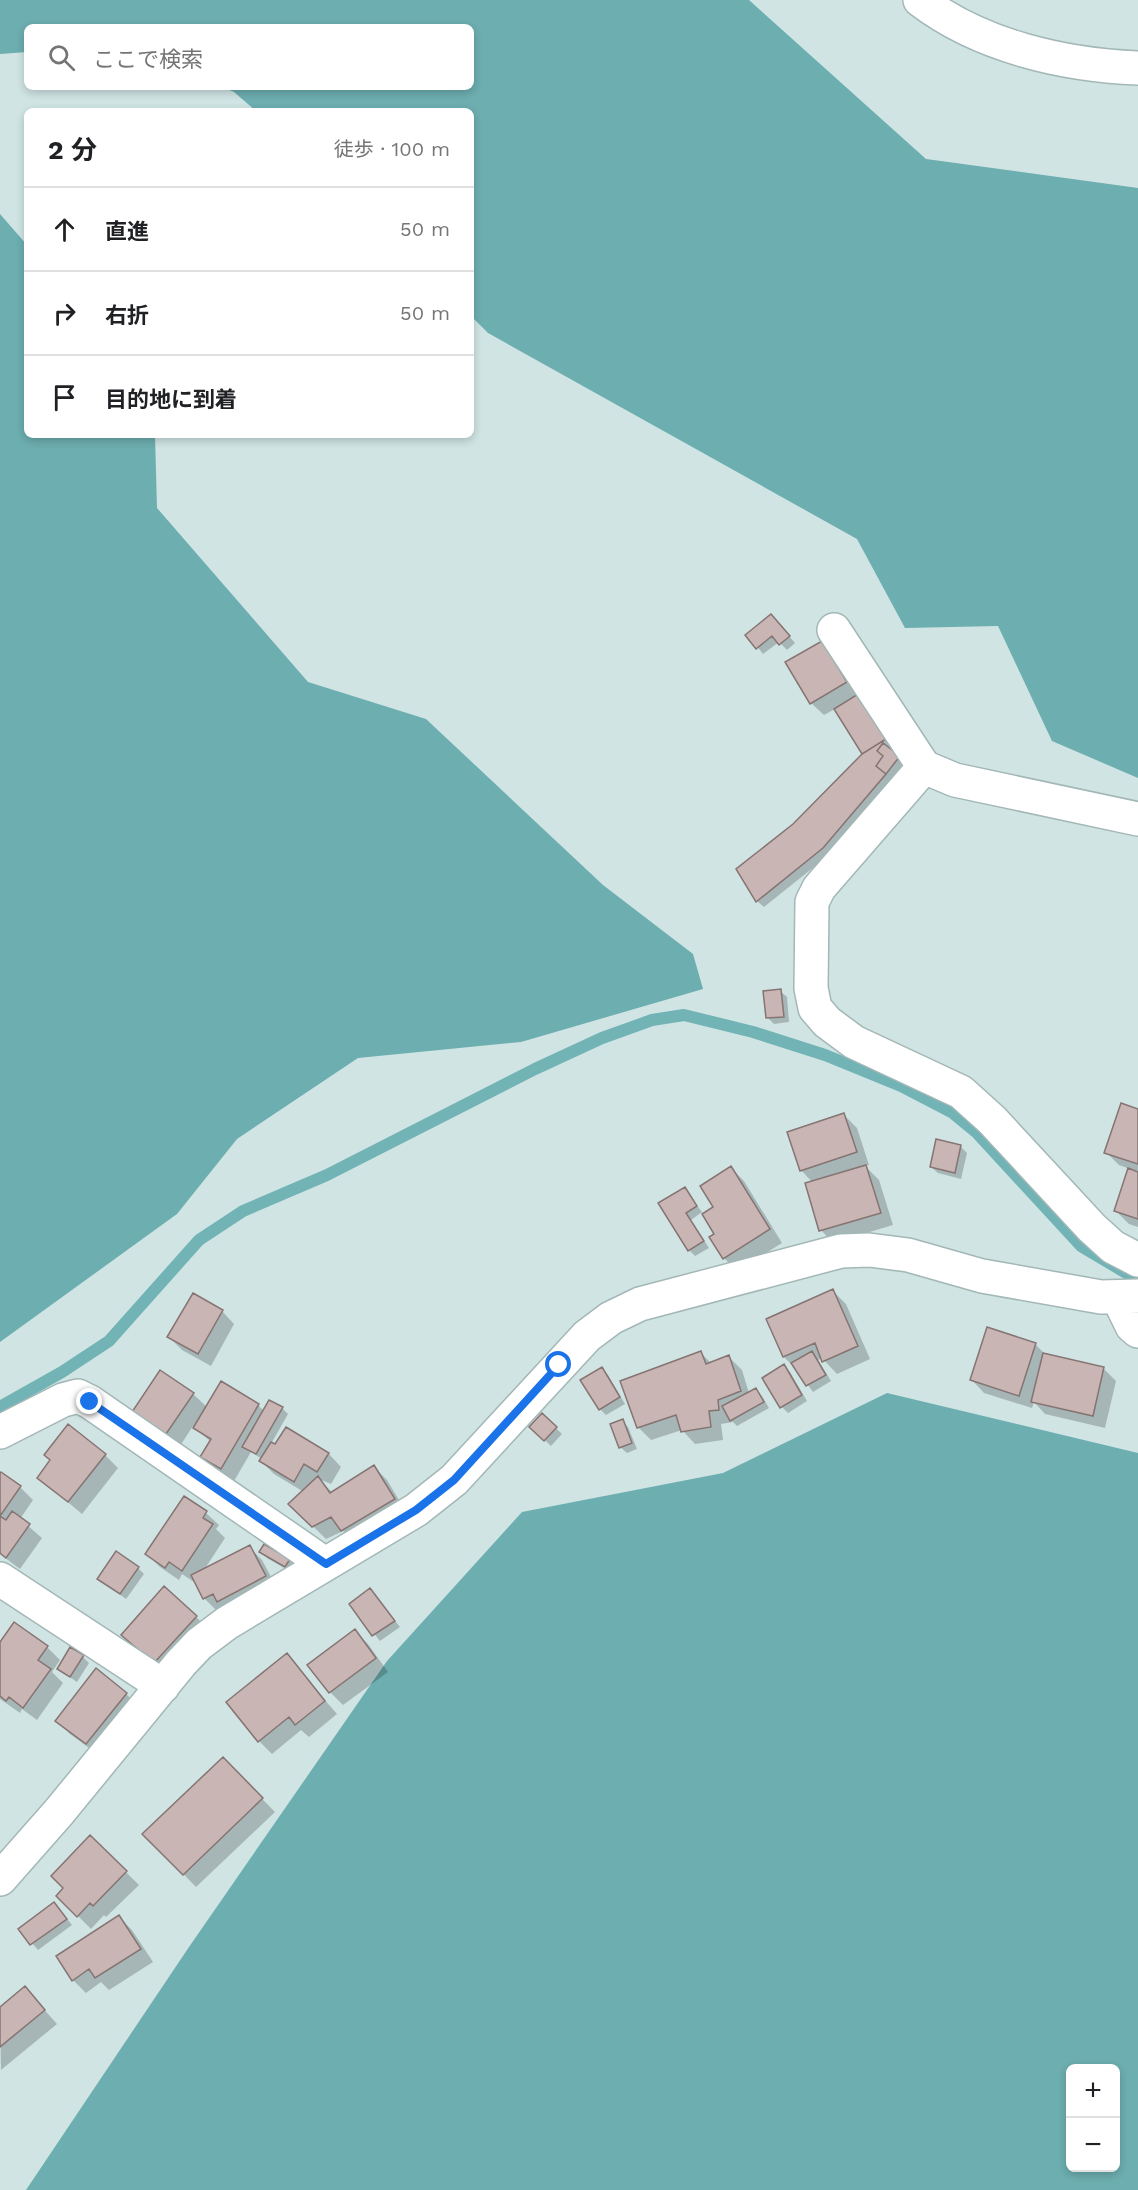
<!DOCTYPE html>
<html lang="ja">
<head>
<meta charset="utf-8">
<style>
	body { margin:0; font-family:"Work Sans","Noto Sans JP",sans-serif; background:#f2f2f2; color:#202124 }
	.controls { position:absolute; right:18px; bottom:18px; display:grid; overflow:hidden; border-radius:9px; box-shadow:0 3px 9px #0003 }
	.controls button { width:54px; height:54px; display:grid; place-items:center; padding:0; border:0; border-bottom:2px solid #e0e0e0; background:#fff; color:#202124; font:30px sans-serif }
	.stop { position:absolute; width:18px; height:18px; margin:-14px; border:4px solid #1a73e8; border-radius:50%; background:#fff }
	.stop.end { background:#1a73e8; border-color:#fff; box-shadow:0 2px 6px #0008 }
	.list { margin:0; padding:0; list-style:none }
	h2 { display:flex; justify-content:space-between; align-items:center; height:78px; margin:0; padding:0 24px; font-size:26px }
	h2 small { font-size:20px; font-weight:400; color:#757577 }
	.list li { display:grid; grid-template-columns:39px 1fr auto; gap:18px; align-items:center; box-sizing:border-box; height:84px; padding:0 24px; border-top:2px solid #e0e0e0 }
	.list b { display:block; font-size:22px; white-space:nowrap }
	.list em { font-size:20px; font-style:normal; color:#757577 }
	.icon { flex:none; width:33px; height:33px; fill:none; stroke:currentColor; stroke-width:2; stroke-linecap:round; stroke-linejoin:round }
	.map { position:relative; flex:none; width:1138px; height:2190px; overflow:hidden }
	.search { position:absolute; background:#fff; box-shadow:0 3px 9px #0003; left:24px; top:24px; width:450px; height:66px; display:flex; align-items:center; gap:15px; box-sizing:border-box; padding:0 21px; border-radius:9px; color:#757577; font-size:22px }
	.panel { position:absolute; background:#fff; box-shadow:0 3px 9px #0003; left:24px; top:108px; width:450px; height:330px; border-radius:9px }
	.map>svg:first-child { display:block }
</style>
</head>
<body>
<div class="map">
<svg width="1138" height="2190" viewBox="0 0 1138 2190">
	<rect width="100%" height="100%" fill="#d0e4e4"/>
	<path fill="#6daeb0" fill-rule="evenodd" d="M0 0H749L926 159 1138 188V778L1052 741 998 626 905 628 857 539 488 333 471 316V111H256L234 92 222 87H471V27H27V52L0 54Z
		M0 214 27 245V435H155L157 508 308 682 426 719 603 885 693 954 703 989 521 1042 358 1058 237 1139 177 1214 0 1342Z
		M887 1393 1138 1453V2190H26L189 1947 387 1661 522 1512 723 1473ZM1116 2068V2168H1070V2068Z"/>
	<path fill="#0003" d="M777 622 795 643 787 650 779 642 763 654 748 635Z
		M821 643 834 656 891 746 887 748 905 763 829 855 764 907 757 901 738 869 794 825 864 754 835 709 824 715 811 703Z
		M780 991 787 997 789 1022 774 1024 768 1018Z
		M1138 1110V1227L1129 1224 1116 1211 1130 1169 1119 1165 1106 1152Z
		M844 1115 857 1128 869 1165 865 1166 879 1180 893 1225 833 1243 821 1230 813 1183 801 1170Z
		M961 1147 967 1153 961 1179 938 1173 931 1167Z
		M731 1168 744 1181 782 1243 737 1271 724 1258 716 1234 715 1207Z
		M684 1189 702 1212 691 1220 709 1248 695 1256 689 1250 660 1204Z
		M833 1291 846 1304 870 1359 837 1374 822 1358 818 1360 831 1381 813 1392 797 1370 784 1357Z
		M222 1311 234 1324 211 1366 182 1350 169 1337Z
		M1035 1344 1046 1355 1103 1368 1116 1381 1105 1428 1045 1414 1034 1402 1032 1408 984 1393 972 1380Z
		M701 1353 711 1363 729 1357 742 1370 749 1393 756 1390 762 1396 769 1408 737 1426 733 1422 721 1424 723 1440 695 1444 682 1430 651 1440 638 1427Z
		M783 1366 790 1372 807 1401 788 1413 782 1407Z
		M602 1369 608 1375 625 1404 606 1415 600 1409Z
		M221 1384 258 1405 264 1411 282 1408 288 1414 271 1444 276 1446 286 1429 329 1454 341 1467 331 1484 319 1479 333 1493 374 1467 387 1480 406 1512 355 1543 343 1531 326 1539 290 1504 304 1492 274 1474 261 1461 262 1459 251 1452 234 1481 215 1470 202 1457 211 1442 193 1426 180 1446 147 1425 193 1394 207 1407Z
		M542 1415 562 1434 551 1446 531 1427Z
		M622 1421 628 1427 637 1449 627 1453 620 1447Z
		M68 1426 105 1455 118 1468 82 1514 39 1478 52 1461Z
		M1 1474 20 1487 33 1500 20 1519 42 1538 20 1569 0 1554Z
		M206 1513 219 1525 216 1529 225 1538 204 1570 249 1547 262 1560 278 1590 217 1611 204 1598 197 1584 182 1574 179 1580 160 1567 147 1554Z
		M261 1552 289 1560 295 1567 291 1572 267 1558Z
		M138 1568 144 1574 126 1599 99 1579Z
		M370 1590 400 1627 380 1641 351 1604Z
		M196 1617 209 1629 168 1675 136 1647Z
		M14 1624 47 1647 60 1660 52 1672 63 1683 37 1720 22 1709 20 1713 0 1699V1645Z
		M355 1631 368 1644 388 1672 343 1705 330 1692Z
		M286 1655 337 1714 309 1737 301 1730 272 1754 259 1741Z
		M83 1657 89 1663 77 1682 58 1669Z
		M126 1694 139 1706 100 1756 70 1734 57 1721Z
		M223 1759 275 1812 196 1887 144 1834Z
		M90 1837 139 1885 106 1917 104 1915 91 1929 58 1896 65 1888Z
		M60 1910 72 1925 38 1950 20 1929Z
		M119 1917 132 1930 153 1962 109 1990 101 1982 86 1993 73 1980Z
		M25 1988 57 2024 1 2070 0 2009Z"/>
	<g fill="none" stroke-linecap="round" stroke-linejoin="round">
		<path stroke="#72b3b5" stroke-width="12" d="M0 1407 62 1372 109 1341 199 1240 243 1211 327 1175 535 1069 602 1038 652 1020 684 1015 753 1032 825 1055 901 1086 953 1113 976 1132 1081 1246 1138 1280"/>
	</g>
	<path fill="#c9b6b4" stroke="#857472" stroke-width="1.5" d="M771 614 790 636 779 645 772 636 756 649 745 635Z
		M822 641 847 682 810 704 785 662Z
		M858 694 886 739 862 754 834 709Z
		M881 742 883 743 877 751 883 756 876 766 886 774 823 848 756 902 736 869 793 824 862 754Z
		M883 743 900 756 886 774 876 766 883 756 877 751Z
		M781 989 784 1017 766 1018 763 991Z
		M1121 1103 1138 1109V1164L1104 1153Z
		M844 1113 857 1152 800 1171 787 1132Z
		M936 1139 961 1145 955 1173 930 1167Z
		M866 1165 881 1213 819 1231 805 1183Z
		M731 1166 770 1229 723 1259 709 1237 714 1234 702 1214 713 1207 700 1186Z
		M1128 1168 1138 1172V1219L1114 1211Z
		M685 1187 697 1206 686 1213 704 1241 688 1251 658 1203Z
		M833 1289 858 1346 822 1362 815 1343 783 1357 766 1319Z
		M193 1293 223 1310 198 1354 167 1337Z
		M987 1327 1036 1343 1019 1396 970 1380Z
		M701 1351 706 1364 729 1355 741 1391 718 1400 719 1410 709 1411 711 1427 681 1432 676 1415 637 1428 620 1381Z
		M812 1351 826 1375 806 1386 791 1363Z
		M1043 1353 1104 1367 1093 1416 1031 1402Z
		M784 1364 802 1395 780 1408 762 1378Z
		M602 1367 620 1397 599 1410 580 1380Z
		M160 1370 194 1393 166 1434 132 1412Z
		M221 1381 259 1404 221 1469 200 1457 211 1439 193 1428Z
		M756 1388 764 1402 730 1421 722 1406Z
		M269 1400 283 1407 256 1454 242 1447Z
		M542 1413 557 1427 544 1441 529 1427Z
		M623 1419 632 1443 619 1448 610 1424Z
		M68 1424 106 1454 68 1502 37 1478 50 1460 44 1455Z
		M286 1427 329 1453 317 1472 304 1464 294 1482 259 1461 271 1442 275 1444Z
		M374 1465 395 1499 341 1531 331 1517 312 1527 288 1504 318 1476 330 1493Z
		M1 1472 21 1486 0 1516 6 1520 12 1511 30 1524 6 1558 0 1553V1473Z
		M184 1496 207 1511 203 1518 213 1524 182 1571 169 1562 165 1568 145 1554Z
		M264 1544 290 1559 285 1567 259 1552Z
		M250 1545 266 1576 217 1602 213 1594 203 1599 191 1575Z
		M116 1551 139 1567 120 1594 97 1579Z
		M164 1586 197 1616 154 1663 121 1635Z
		M370 1588 395 1621 372 1636 349 1604Z
		M14 1622 48 1646 38 1660 51 1669 23 1708 9 1697 6 1701 0 1696V1642Z
		M355 1629 376 1658 329 1693 307 1665Z
		M70 1647 84 1655 70 1677 57 1669Z
		M287 1653 325 1701 295 1725 289 1717 258 1742 226 1702Z
		M96 1668 127 1693 86 1744 55 1721Z
		M223 1757 263 1798 183 1875 142 1834Z
		M90 1835 127 1871 93 1906 90 1903 77 1917 56 1896 63 1888 51 1876Z
		M54 1902 67 1919 30 1945 18 1929Z
		M119 1915 141 1949 95 1978 89 1969 72 1981 56 1956Z
		M25 1986 45 2010 0 2047V2007Z"/>
	<g fill="none" stroke-linecap="round" stroke-linejoin="round">
		<g stroke="#a3b7b7" stroke-width="36">
			<path id="street" d="M920 0C980 46 1063 65 1138 68
				M834 630 924 767 955 780 1138 819
				M924 767 819 888 812 902 811 988 815 1008 827 1022 854 1042 961 1092 992 1120 1092 1228 1113 1247 1138 1260
				M1118 1297 1132 1326 1138 1331
				M0 1432 63 1400 78 1396 90 1402 325 1564
				M0 1579 163 1686
				M0 1879 59 1812 181 1663 199 1644 227 1623 416 1510 454 1480 587 1336 611 1318 640 1304 841 1251 869 1250 908 1255 982 1276 1101 1297 1138 1296"/>
		</g>
		<use href="#street" stroke="#fff" stroke-width="33"/>
	</g>
	<g fill="none" stroke-linecap="round" stroke-linejoin="round">
		<path stroke="#1a73e8" stroke-width="8" d="M90 1402 326 1564 416 1510 454 1480 559 1365"/>
	</g>
</svg>
<div class="controls">
<button>+</button>
<button>−</button>
</div>
<div class="stop" style="left:559px;top:1365px"></div>
<div class="stop end" style="left:90px;top:1402px"></div>
<div class="search"><svg class="icon" aria-label="search" viewBox="0 0 24 24"><circle cx="10" cy="10" r="6"/><path d="M15 15l6 6"/></svg>ここで検索</div>
<section class="panel">
<h2>2 分<small>徒歩 · 100 m</small></h2>
<ul class="list">
<li><svg class="icon" aria-label="ahead" viewBox="0 0 24 24"><path d="M12 20V5M6 11l6-6 6 6"/></svg><div><b>直進</b></div><em>50 m</em></li>
<li><svg class="icon" aria-label="right" viewBox="0 0 24 24"><path d="M7 20v-9h11M14 6l5 5-5 5"/></svg><div><b>右折</b></div><em>50 m</em></li>
<li><svg class="icon" aria-label="arrive" viewBox="0 0 24 24"><path d="M6 21V4h12l-3 4 3 4H6"/></svg><div><b>目的地に到着</b></div></li>
</ul>
</section>
</div>
</body>
</html>
